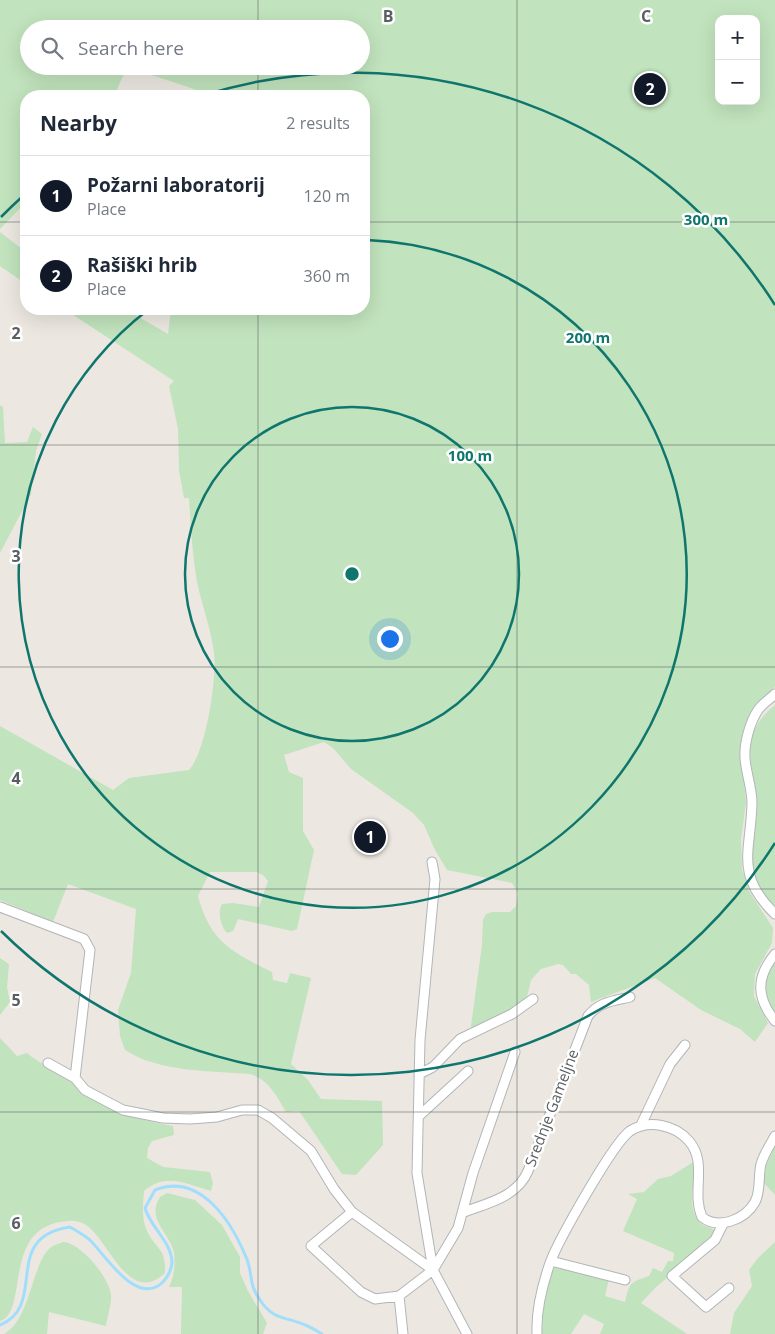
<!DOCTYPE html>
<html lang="en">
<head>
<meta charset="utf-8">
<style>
	body { margin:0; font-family:"Open Sans",sans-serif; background:#f2f2f3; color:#1f2937 }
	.controls { position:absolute; right:15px; top:15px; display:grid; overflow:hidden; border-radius:10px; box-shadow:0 5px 20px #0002 }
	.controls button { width:45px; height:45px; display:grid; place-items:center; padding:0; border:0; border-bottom:1px solid #e0e1e3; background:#fff; color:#1f2937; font:25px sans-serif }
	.you { position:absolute; left:389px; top:638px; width:18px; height:18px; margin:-12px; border:4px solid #fff; border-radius:50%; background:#1a73e8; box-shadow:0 0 0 8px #1a73e833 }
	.badge { display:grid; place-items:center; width:32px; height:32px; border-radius:50%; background:#111827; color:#fff; font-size:16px; font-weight:700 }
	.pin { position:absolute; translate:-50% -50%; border:2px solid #fff; box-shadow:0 1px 5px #0006 }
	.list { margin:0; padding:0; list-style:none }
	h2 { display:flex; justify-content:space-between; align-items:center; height:65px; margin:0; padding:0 20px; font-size:21px }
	h2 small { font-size:16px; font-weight:400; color:#747a83 }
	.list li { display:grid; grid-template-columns:32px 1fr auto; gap:15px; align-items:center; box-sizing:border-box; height:80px; padding:0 20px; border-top:1px solid #e0e1e3 }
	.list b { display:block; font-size:19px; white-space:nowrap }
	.list p { margin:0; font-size:16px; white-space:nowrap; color:#747a83 }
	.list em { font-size:16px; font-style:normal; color:#747a83 }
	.icon { flex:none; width:28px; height:28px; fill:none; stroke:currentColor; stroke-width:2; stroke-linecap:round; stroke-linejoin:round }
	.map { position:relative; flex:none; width:775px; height:1334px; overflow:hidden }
	.search { position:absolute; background:#fff; box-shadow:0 5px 20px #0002; left:20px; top:20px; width:350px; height:55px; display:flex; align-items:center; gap:12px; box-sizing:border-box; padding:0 18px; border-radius:28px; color:#747a83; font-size:19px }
	.panel { position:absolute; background:#fff; box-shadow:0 5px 20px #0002; left:20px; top:90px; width:350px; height:225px; border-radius:20px }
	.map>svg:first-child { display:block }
</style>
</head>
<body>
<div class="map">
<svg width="775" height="1334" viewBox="0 0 775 1334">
	<rect width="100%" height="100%" fill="#ece8e1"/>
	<path fill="#c1e3bd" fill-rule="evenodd" d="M0 0H775V687L754 706 744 728 741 748 746 803 741 839 742 870 749 891 773 928 772 943 755 974 754 996 768 1023 755 1042 740 1029 701 1010 655 978 591 1002 589 985 576 974H571L563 965 558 964 541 969 531 980 527 997 497 1019 473 1029 471 1026 482 945 483 920 486 914 492 912H510L516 906 518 893 512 883 447 870 435 850 424 825 413 813 351 769 333 748 324 742 284 755 289 772 303 778V831L314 850 297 929 292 931 238 919 233 931 227 933C221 926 217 913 222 904L233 903 259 907 268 881 264 876 257 872H210L198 896C210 942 232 952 272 972L273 980 287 983 290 973 311 978 291 1064 308 1080 321 1099 382 1101 383 1145 356 1175 342 1174 299 1111 286 1112C276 1095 269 1080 250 1074 212 1071 158 1072 125 1050L120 1036 118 1010 131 973 136 909 68 884 53 922 0 900V726L113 790 129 778 189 770C206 752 217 678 214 653 211 629 202 605 197 582 192 554 191 526 189 498H184L179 470 178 429 169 386 174 381 64 309H125L168 334 171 309H364V96H199L200 91 127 67 114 96H26V202L0 229ZM719 19H756V101H719ZM29 29H361V66H29Z
		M0 232 26 252V284L0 266Z
		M0 405 3 407 5 443 27 442 33 427 42 434 36 451 31 494 0 553Z
		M775 705V909C760 893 750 872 751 850 751 837 757 824 757 812 757 769 733 739 775 705Z
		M0 958 9 964 7 987 10 1002 0 1015Z
		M775 961V1012C767 1004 763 987 766 976 768 971 772 966 775 961Z
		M0 1038 17 1056 27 1053C41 1065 56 1069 70 1079 74 1082 76 1087 80 1090 107 1109 141 1121 173 1126L174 1135 152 1141 148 1148 147 1158 163 1167 210 1172 213 1183 211 1191C186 1184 166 1172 144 1191 143 1204 141 1218 147 1231 156 1250 166 1247 165 1273 129 1307 109 1240 86 1225 82 1222 73 1220 68 1221 0 1225 30 1312 0 1321Z
		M775 1146V1195L764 1183 766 1166Z
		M695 1161C696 1181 685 1206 700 1223 705 1228 713 1227 717 1233L715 1237 655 1288 641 1303 687 1334H600L604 1324 584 1314 571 1334H542L543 1311 552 1267 609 1279 605 1296 625 1302C630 1282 629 1283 649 1276L653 1268 662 1272 668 1261H673L674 1253 623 1231 637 1199 628 1194 644 1192 658 1179 671 1176Z
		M167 1193 195 1200 222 1225 240 1257V1273L248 1291 267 1323 263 1334H181L182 1287H169C175 1275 177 1256 171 1244 163 1228 148 1216 160 1197Z
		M63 1242C81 1243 109 1277 111 1295 112 1304 107 1317 106 1326L49 1312 47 1334H4C30 1320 32 1265 49 1249 53 1245 58 1244 63 1242Z
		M775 1242V1334H730L734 1313 752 1286 749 1270 758 1258Z"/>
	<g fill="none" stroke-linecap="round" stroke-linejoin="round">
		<path stroke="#a1defc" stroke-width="3" d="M0 1325C49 1305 0 1237 70 1227 77 1231 84 1235 90 1240 105 1255 136 1306 162 1283 168 1277 171 1271 172 1263 172 1242 150 1227 145 1208L155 1190C200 1172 231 1221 246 1257 253 1272 248 1284 260 1300 274 1321 285 1316 305 1325 311 1327 317 1331 322 1334"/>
		<g stroke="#b2b5b8" stroke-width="11">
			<path id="street" d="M775 694C770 699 762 704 758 710 750 722 744 743 745 758 746 773 752 788 752 803 751 851 734 874 775 914
				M432 862 435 879 420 1040 417 1173 433 1270 467 1334
				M0 907 84 939 90 950 75 1078
				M775 954C756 977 756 997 775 1021
				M48 1063 75 1078 85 1090 123 1110 163 1118 190 1119 217 1117 242 1110H258L272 1118 311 1151 334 1189 352 1212 433 1270
				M419 1074 433 1067 460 1039 512 1014 533 999
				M419 1116 468 1071
				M641 1125 670 1064 685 1045
				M352 1212 311 1246 361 1292 375 1299 399 1296 433 1270 458 1228 473 1173 515 1052
				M464 1212C488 1203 517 1197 528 1171L588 1016C599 1002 613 1001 630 997
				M723 1224 715 1240 672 1276 706 1307 729 1288
				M551 1261 625 1280
				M399 1296 403 1334
				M537 1334C536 1310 542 1286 550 1263 558 1241 613 1143 630 1131 649 1119 675 1125 689 1141 708 1163 691 1192 702 1217 718 1230 745 1220 755 1202 761 1191 758 1176 761 1164 764 1154 770 1145 775 1136"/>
		</g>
		<use href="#street" stroke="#fff" stroke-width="9"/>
	</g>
	<path fill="none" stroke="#595e61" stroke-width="1" stroke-opacity="0.55" d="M258 0V29M517 0V1334M258 66V96M0 222H26M364 222H775M258 309V1334M0 445H775M0 667H775M0 889H775M0 1112H775"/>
	<g fill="none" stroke="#0f766e" stroke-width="2.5">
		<circle cx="352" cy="574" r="167"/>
		<path d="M367 240A334 334 0 1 1 149 309"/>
		<path d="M775 843A501 501 0 0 1 1 931M1 217A501 501 0 0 1 23 196M201 96A501 501 0 0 1 775 305"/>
	</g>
	<g text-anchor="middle" stroke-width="5" stroke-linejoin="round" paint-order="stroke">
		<g font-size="15" fill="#595e61" stroke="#fff">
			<text transform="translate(552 1108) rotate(-69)" y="5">Srednje Gameljne</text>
		</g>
	</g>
	<g font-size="16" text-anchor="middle" font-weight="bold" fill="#595e61" stroke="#fff" stroke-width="5" stroke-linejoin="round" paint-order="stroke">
		<text x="388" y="22">B</text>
		<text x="646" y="22">C</text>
		<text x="16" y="339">2</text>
		<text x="16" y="562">3</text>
		<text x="16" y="784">4</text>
		<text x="16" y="1006">5</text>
		<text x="16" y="1229">6</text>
	</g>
	<circle cx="352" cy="574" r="8" fill="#0f766e" stroke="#fff" stroke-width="2.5"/>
	<g font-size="15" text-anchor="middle" font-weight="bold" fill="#0f766e" stroke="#fff" stroke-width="5" stroke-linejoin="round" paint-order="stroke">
		<text x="706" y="225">300 m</text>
		<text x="588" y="343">200 m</text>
		<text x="470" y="461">100 m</text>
	</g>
</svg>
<div class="controls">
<button>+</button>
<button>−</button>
</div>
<div class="you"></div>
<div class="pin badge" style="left:370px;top:837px">1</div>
<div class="pin badge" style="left:650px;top:89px">2</div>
<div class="search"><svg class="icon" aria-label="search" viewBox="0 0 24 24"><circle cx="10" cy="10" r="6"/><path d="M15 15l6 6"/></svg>Search here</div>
<section class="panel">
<h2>Nearby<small>2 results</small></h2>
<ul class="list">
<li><span class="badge">1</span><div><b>Požarni laboratorij</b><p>Place</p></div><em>120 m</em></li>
<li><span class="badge">2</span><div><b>Rašiški hrib</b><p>Place</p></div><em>360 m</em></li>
</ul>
</section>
</div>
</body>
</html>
